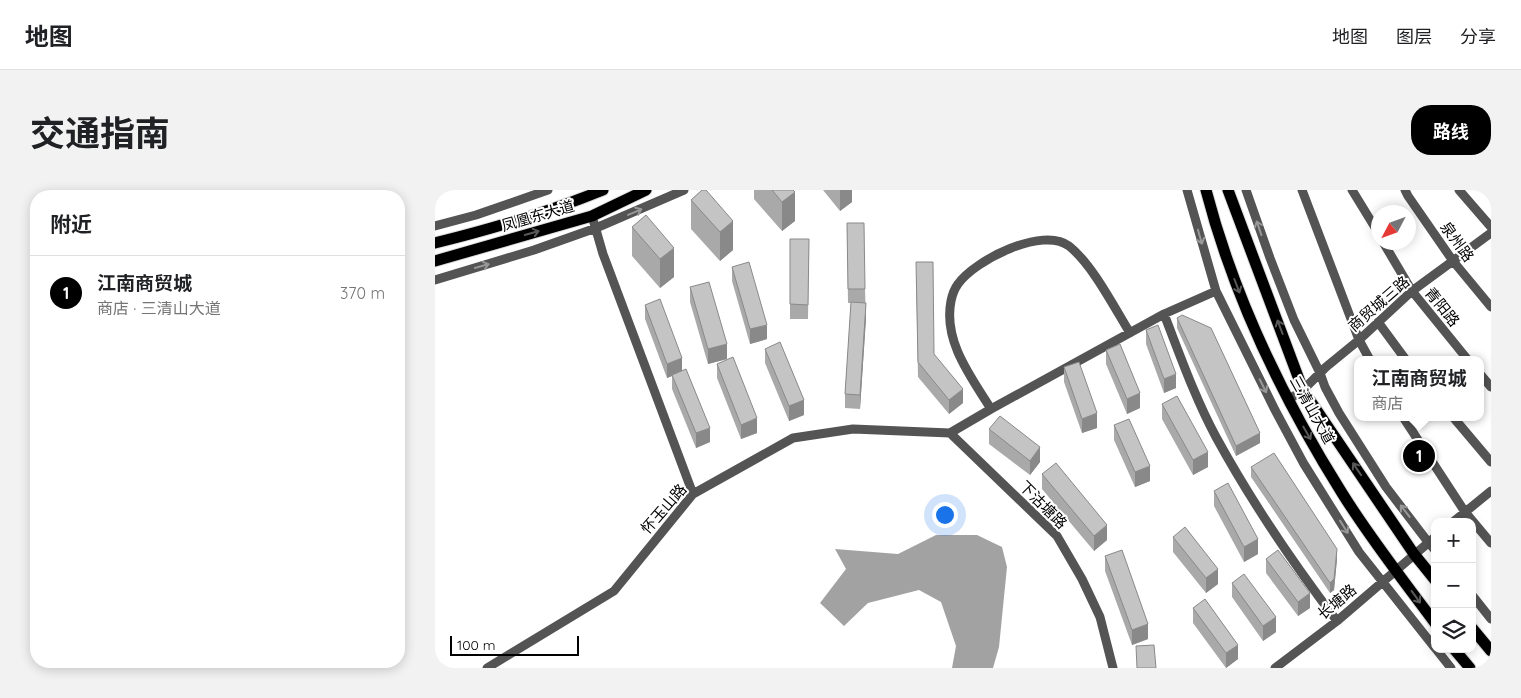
<!DOCTYPE html>
<html lang="zh">
<head>
<meta charset="utf-8">
<style>
	body { margin:0; font-family:Quicksand,"Noto Sans SC",sans-serif; background:#f2f2f2; color:#202124 }
	.controls { position:absolute; right:15px; bottom:15px; display:grid; overflow:hidden; border-radius:10px; box-shadow:0 2px 12px #0003 }
	.controls button { width:45px; height:45px; display:grid; place-items:center; padding:0; border:0; border-bottom:1px solid #e0e0e0; background:#fff; color:#202124; font:25px sans-serif }
	.compass { position:absolute; left:936px; top:15px; width:45px; height:45px; border-radius:50%; background:#fff; box-shadow:0 2px 12px #0003; rotate:229deg }
	.scale { position:absolute; left:15px; bottom:12px; width:129px; box-sizing:border-box; padding-left:5px; border:2px solid #000; border-top:0; font-size:14px; line-height:18px; white-space:nowrap; color:#000; -webkit-text-stroke:4px #fff; paint-order:stroke }
	.you { position:absolute; left:509px; top:324px; width:18px; height:18px; margin:-12px; border:4px solid #fff; border-radius:50%; background:#1a73e8; box-shadow:0 0 0 8px #1a73e833 }
	.badge { display:grid; place-items:center; width:32px; height:32px; border-radius:50%; background:#000; color:#fff; font-size:16px; font-weight:700 }
	.pin { position:absolute; translate:-50% -50%; border:2px solid #fff; box-shadow:0 1px 5px #0006 }
	.popup { position:absolute; left:919px; top:166px; width:130px; height:65px; box-sizing:border-box; display:grid; place-content:center; border-radius:10px; background:#fff; filter:drop-shadow(0 1px 4px #0005); font-size:16px; white-space:nowrap; color:#757577 }
	.popup b { font-size:19px; color:#202124 }
	.popup::after { content:''; position:absolute; left:50%; top:100%; margin-left:-10px; border:10px solid transparent; border-top-color:#fff }
	.list { margin:0; padding:0; list-style:none }
	h2 { display:flex; justify-content:space-between; align-items:center; height:65px; margin:0; padding:0 20px; font-size:21px }
	h2 small { font-size:16px; font-weight:400; color:#757577 }
	.list li { display:grid; grid-template-columns:32px 1fr auto; gap:15px; align-items:center; box-sizing:border-box; height:75px; padding:0 20px; border-top:1px solid #e0e0e0 }
	.list b { display:block; font-size:19px; white-space:nowrap }
	.list p { margin:0; font-size:16px; white-space:nowrap; color:#757577 }
	.list em { font-size:16px; font-style:normal; color:#757577 }
	.icon { flex:none; width:28px; height:28px; fill:none; stroke:currentColor; stroke-width:2; stroke-linecap:round; stroke-linejoin:round }
	.map { position:relative; flex:none; width:1056px; height:478px; overflow:hidden; border-radius:20px }
	header { display:flex; align-items:center; gap:30px; box-sizing:border-box; height:70px; padding:0 25px; background:#fff; border-bottom:1px solid #e0e0e0 }
	header strong { font-size:24px }
	nav { display:flex; gap:28px; margin-inline-start:auto; font-size:18px }
	.intro { display:flex; align-items:center; justify-content:space-between; box-sizing:border-box; height:120px; padding:0 30px }
	h1 { margin:0; font-size:35px }
	.button { padding:12px 22px; border-radius:20px; background:#000; color:#fff; font-size:18px; font-weight:700 }
	main { display:flex; gap:30px; padding:0 30px }
	aside { flex:1; background:#fff; border-radius:20px; box-shadow:0 2px 12px #0003 }
	.map>svg:first-child { display:block }
</style>
</head>
<body>
<header>
<strong>地图</strong>
<nav><a>地图</a><a>图层</a><a>分享</a></nav>
</header>
<div class="intro"><h1>交通指南</h1><a class="button">路线</a></div>
<main>
<aside>
<h2>附近<small></small></h2>
<ul class="list">
<li><span class="badge">1</span><div><b>江南商贸城</b><p>商店 · 三清山大道</p></div><em>370 m</em></li>
</ul>
</aside>
<div class="map">
<svg width="1056" height="478" viewBox="0 0 1056 478">
	<rect width="100%" height="100%" fill="#fff"/>
	<path fill="#a2a2a2" d="M501 345H542L567 357 572 377 564 457 558 478H517L521 456 506 412 484 400 433 413 409 436 385 413 411 379 400 359 463 364Z"/>
	<g fill="none" stroke-linecap="round" stroke-linejoin="round">
		<g stroke="#dbdbdb" stroke-width="13">
			<path id="major" d="M771 0C799 108 848 209 907 303 935 348 968 390 1000 433
				M793 0 868 200 979 364 1000 390
				M0 53C57 39 114 22 168 0
				M0 71 157 26 211 0
				M1037 438 1056 461
				M1019 459 1035 478"/>
		</g>
		<path stroke="#545454" stroke-width="9" d="M752 0 781 101 839 218 869 274 924 362 1000 458
			M811 0 835 68 859 130 885 183 890 197 904 223 951 297 993 352 1000 360
			M867 0 924 150 935 170
			M917 0 944 44
			M970 0 973 6 1018 71 1056 117
			M1024 0 1056 37
			M157 26 168 64 258 304
			M0 36 41 25 113 0
			M948 52 977 101 1033 170
			M0 90 99 60 161 38 249 0
			M729 124C745 165 760 208 781 247 816 311 858 373 902 431
			M943 132 971 170
			M1045 184 1056 197
			M853 210 868 200 891 177 924 150 977 101 1056 43
			M556 219C536 187 508 151 516 111 517 106 520 98 523 94 540 70 608 36 634 56 657 74 679 117 695 143
			M968 227 1030 322 1056 353
			M1018 227 1056 272
			M515 243 556 219 729 124 781 101
			M515 243 622 346 647 389 665 427 678 478
			M1018 332 1056 301
			M1037 405 1056 429
			M1001 459 1016 478
			M52 478 179 401 258 304 358 248 418 239 515 243
			M840 478 902 431 1000 347"/>
		<use href="#major" stroke="#000" stroke-width="11"/>
	</g>
	<path fill="#a9a9a9" d="M267 0 298 60 285 71 256 39V10Z
		M319 0H358L360 31 347 41 319 9Z
		M388 0H417V12L405 21Z
		M211 25 239 87 225 98 197 66V37Z
		M412 33 430 99 431 128 425 219 410 218V204L416 113H413Z
		M355 49H374L373 129H355Z
		M297 77 332 149 315 154 297 91Z
		M481 87 499 164 528 213 514 224 483 187Z
		M255 97 292 169 273 174 255 112Z
		M210 115 247 181 275 252 261 258 237 199V186L232 188 210 129Z
		M742 128 825 253 801 266 742 138Z
		M711 140 741 198 729 203 711 154Z
		M330 159 369 225 354 231 330 173Z
		M671 160 705 218 692 224 671 174Z
		M282 174 322 243 306 249 282 188Z
		M629 177 662 238 647 243 629 192Z
		M727 214 773 277 758 285 727 229Z
		M679 235 715 291 700 297 679 250Z
		M554 239 605 272 595 285 554 254Z
		M816 277 902 369 899 400 895 403 816 287Z
		M607 284 672 350 659 361 607 299Z
		M779 301 823 364 809 372 779 316Z
		M738 347 783 394 771 403 738 362Z
		M670 366 713 449 697 455 670 381Z
		M831 369 875 418 863 426 831 383Z
		M797 393 841 442 828 451 797 407Z
		M758 418 803 469 791 478 758 433Z"/>
	<path fill="#898989" d="M405 0H417V12L405 21Z
		M360 2V31L347 41V12Z
		M298 31V60L285 71V42Z
		M239 58V87L225 98V69Z
		M431 113V128L425 219V205Z
		M332 135V149L315 154V139Z
		M292 154V169L273 174V159Z
		M247 168V182L237 185V186L232 188V174Z
		M741 184V198L729 203V189Z
		M528 199V213L514 224V210Z
		M705 203V218L692 224V209Z
		M369 210V225L354 231V216Z
		M662 223V238L647 243V229Z
		M322 228V243L306 249V235Z
		M275 238V252L261 258V243Z
		M825 243V253L801 266V256Z
		M605 257V272L595 285V271Z
		M773 262V277L758 285V270Z
		M715 276V291L700 297V282Z
		M672 335V350L659 361V346Z
		M823 349V364L809 372V357Z
		M902 359V369L899 400 895 403V393Z
		M783 379V394L771 403V388Z
		M875 403V418L863 426V412Z
		M841 427V442L828 451V436Z
		M713 434V449L697 455V440Z
		M803 455V469L791 478V463Z"/>
	<path fill="#c4c4c4" stroke="#898989" d="M267 0H271L298 31 285 42 256 10Z
		M337 0H358L360 2 347 12Z
		M211 25 239 58 225 69 197 37Z
		M412 33H429L430 99H413Z
		M355 49H374L373 115 355 114Z
		M314 72 332 135 315 139 297 77Z
		M481 72H498L499 164 528 199 514 210 483 172Z
		M274 92 292 154 273 159 255 97Z
		M225 109 247 168 232 174 210 115Z
		M416 112 431 113 425 205 410 204Z
		M747 125 776 138 825 243 801 256 742 128Z
		M723 135 741 184 729 189 711 140Z
		M345 152 369 210 354 216 330 159Z
		M685 154 705 203 692 209 671 160Z
		M298 167 322 228 306 235 282 174Z
		M644 172 662 223 647 229 629 177Z
		M251 179 275 238 261 243 237 185Z
		M742 206 773 262 758 270 727 214Z
		M565 226 605 257 595 271 554 239Z
		M694 229 715 276 700 282 679 235Z
		M839 263 902 359 899 389 895 393 816 277Z
		M621 273 672 335 659 346 607 284Z
		M793 293 823 349 809 357 779 301Z
		M750 337 783 379 771 388 738 347Z
		M687 360 713 434 697 440 670 366Z
		M843 360 875 403 863 412 831 369Z
		M809 384 841 427 828 436 797 393Z
		M770 409 803 455 791 463 758 418Z
		M719 455 721 478H702L701 456Z"/>
	<defs><path id="oneway-shaft" d="M-6 0H5M1.5-3L5.5 0L1.5 3" fill="none" stroke-width="1.6" stroke-linecap="round" stroke-linejoin="round" transform="scale(1.25)"/></defs>
	<g stroke="#989898">
		<use href="#oneway-shaft" transform="translate(200 22) rotate(-23)"/>
		<use href="#oneway-shaft" transform="translate(824 38) rotate(-109)"/>
		<use href="#oneway-shaft" transform="translate(765 47) rotate(74)"/>
		<use href="#oneway-shaft" transform="translate(47 76) rotate(-16)"/>
		<use href="#oneway-shaft" transform="translate(828 196) rotate(63)"/>
		<use href="#oneway-shaft" transform="translate(970 321) rotate(-128)"/>
		<use href="#oneway-shaft" transform="translate(909 337) rotate(58)"/>
	</g>
	<g stroke="#595959">
		<use href="#oneway-shaft" transform="translate(97 43) rotate(-16)"/>
		<use href="#oneway-shaft" transform="translate(802 96) rotate(69)"/>
		<use href="#oneway-shaft" transform="translate(845 137) rotate(-111)"/>
		<use href="#oneway-shaft" transform="translate(872 243) rotate(60)"/>
		<use href="#oneway-shaft" transform="translate(922 279) rotate(-124)"/>
		<use href="#oneway-shaft" transform="translate(981 407) rotate(54)"/>
	</g>
	<g text-anchor="middle" stroke-width="4" stroke-linejoin="round" paint-order="stroke">
		<g font-size="15" fill="#000" stroke="#fff">
			<text transform="translate(103 26) rotate(-16)" y="5">凤凰东大道</text>
			<text transform="translate(1022 52) rotate(54)" y="5">泉州路</text>
			<text transform="translate(944 114) rotate(-41)" y="5">商贸城三路</text>
			<text transform="translate(1007 117) rotate(51)" y="5">青阳路</text>
			<text transform="translate(877 220) rotate(61)" y="5">三清山大道</text>
			<text transform="translate(608 315) rotate(45)" y="5">下沽塘路</text>
			<text transform="translate(229 319) rotate(-49)" y="5">怀玉山路</text>
			<text transform="translate(902 412) rotate(-40)" y="5">长塘路</text>
		</g>
	</g>
</svg>
<div class="controls">
<button>+</button>
<button>−</button>
<button><svg class="icon" aria-label="layers" viewBox="0 0 24 24"><path d="M12 4l9 5-9 5-9-5zM3 14l9 5 9-5"/></svg></button>
</div>
<svg class="compass" viewBox="-18 -18 36 36"><path d="M0-13l5 13h-10z" fill="#e53935"/><path d="M0 13l5-13h-10z" fill="#757577"/></svg>
<div class="scale">100 m</div>
<div class="you"></div>
<div class="pin badge" style="left:984px;top:266px">1</div>
<div class="popup"><b>江南商贸城</b>商店</div>
</div>
</main>
</body>
</html>
